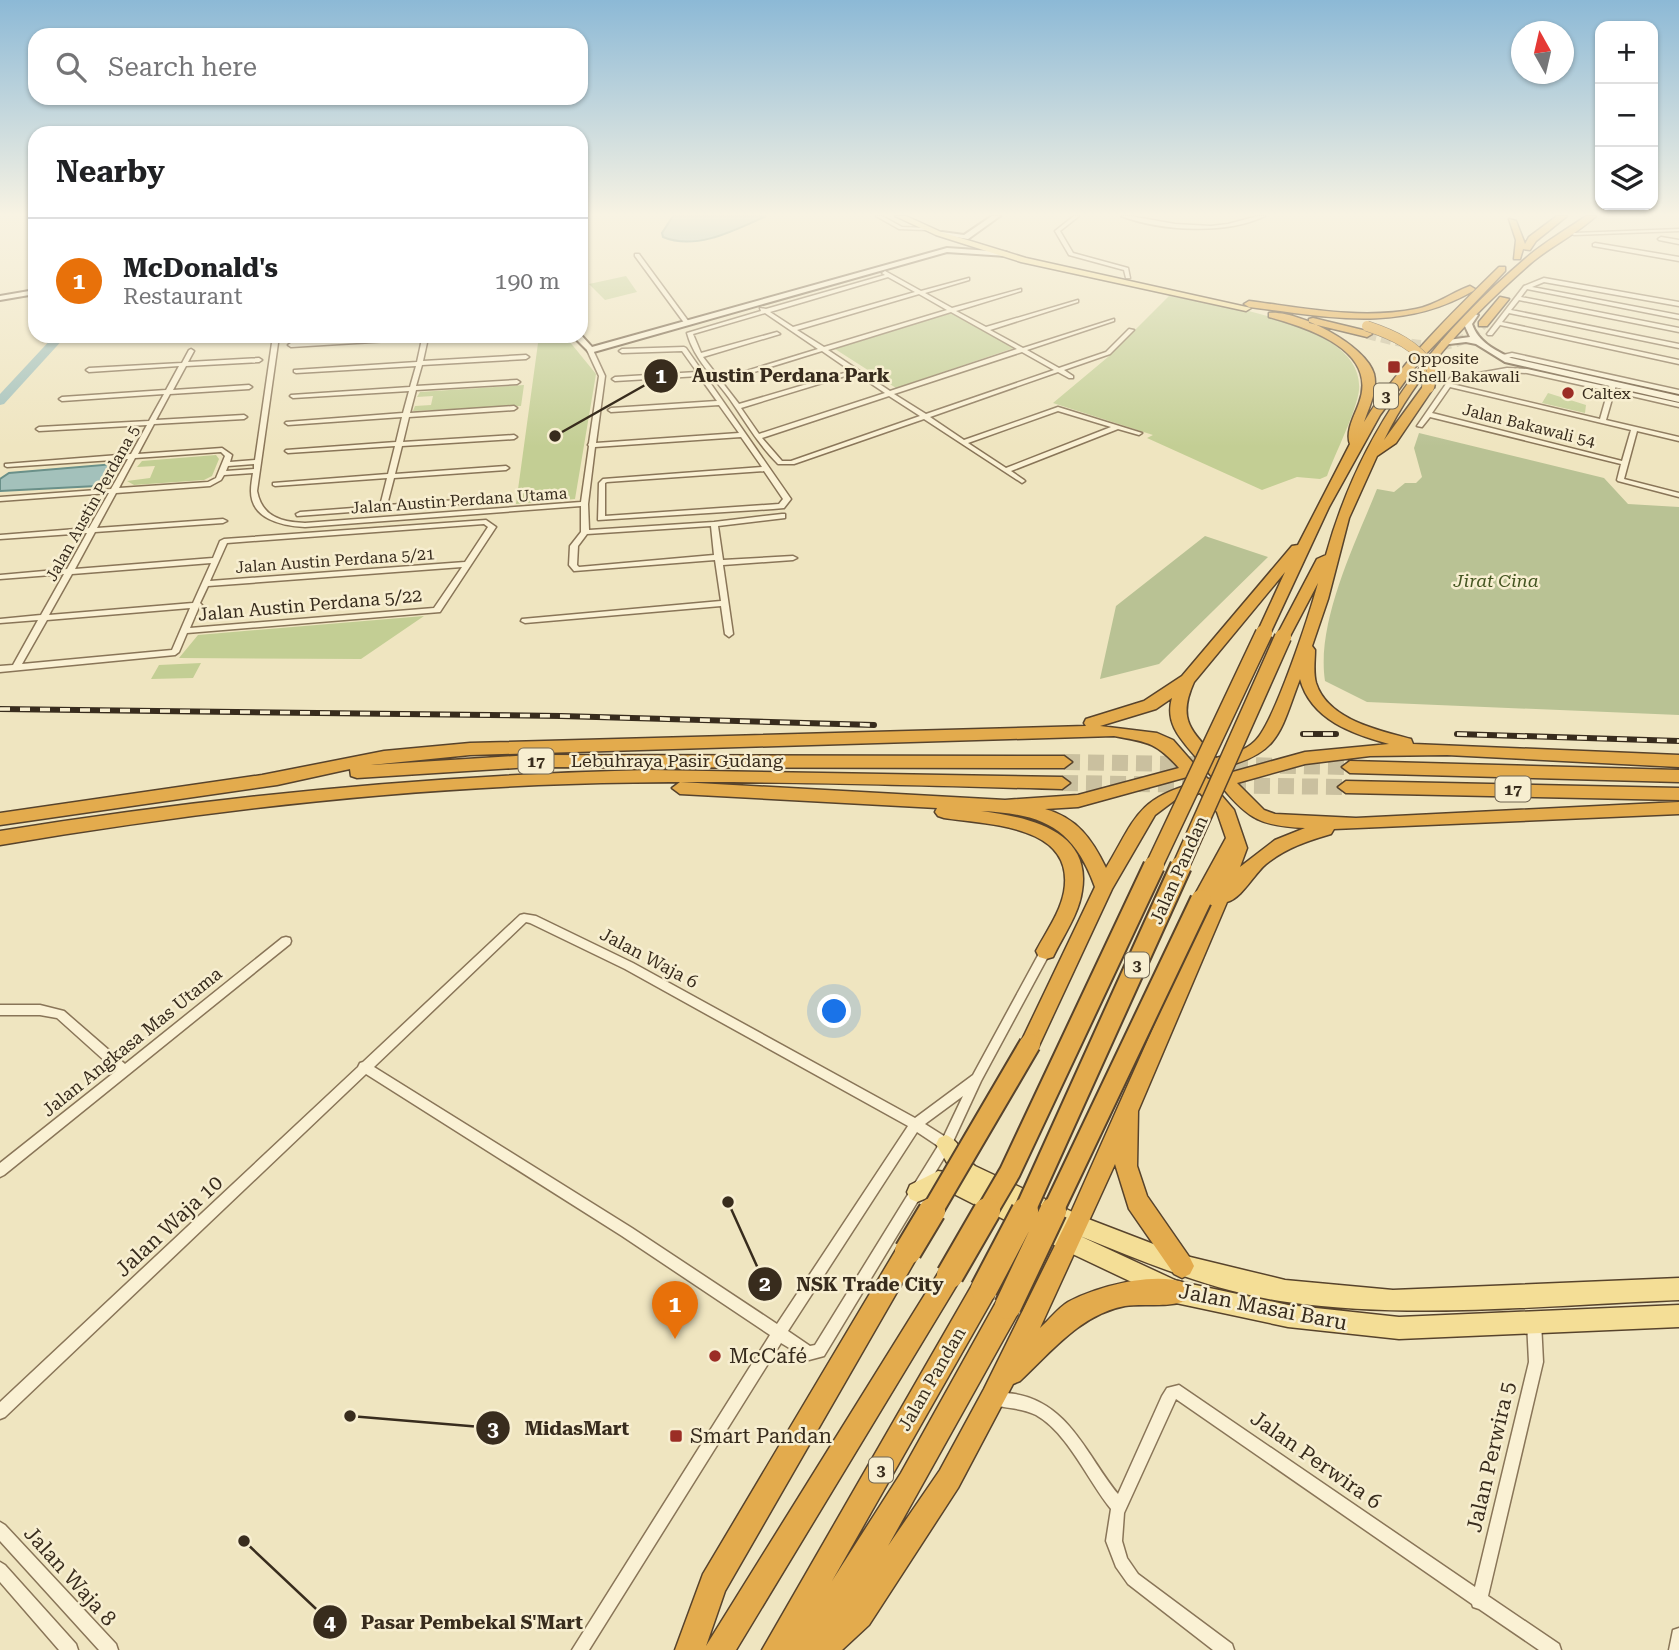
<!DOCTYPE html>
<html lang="en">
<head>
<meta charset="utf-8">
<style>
	body { margin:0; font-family:"Roboto Serif",serif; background:#f6f6f6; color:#202124 }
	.controls { position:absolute; right:21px; top:21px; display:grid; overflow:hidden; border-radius:14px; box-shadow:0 2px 5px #0004 }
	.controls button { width:63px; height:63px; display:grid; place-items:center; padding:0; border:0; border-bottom:2px solid #e0e0e0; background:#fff; color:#202124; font:35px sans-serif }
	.compass { position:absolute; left:1511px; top:21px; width:63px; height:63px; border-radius:50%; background:#fff; box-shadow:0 2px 5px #0004; rotate:352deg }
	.you { position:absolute; left:835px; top:1012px; width:24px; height:24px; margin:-18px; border:5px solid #fff; border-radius:50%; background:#1a73e8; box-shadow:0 0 0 10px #1a73e833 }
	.badge { display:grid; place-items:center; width:46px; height:46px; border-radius:50%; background:#9b2d25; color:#fff; font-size:23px; font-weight:700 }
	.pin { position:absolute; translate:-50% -58px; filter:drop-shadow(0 2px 4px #0008) }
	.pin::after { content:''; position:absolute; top:37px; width:24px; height:21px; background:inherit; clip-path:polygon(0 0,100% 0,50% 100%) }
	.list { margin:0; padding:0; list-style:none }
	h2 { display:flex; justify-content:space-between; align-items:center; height:91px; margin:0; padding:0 28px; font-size:30px }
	h2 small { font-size:23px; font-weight:400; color:#757577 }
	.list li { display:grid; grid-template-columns:46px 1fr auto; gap:21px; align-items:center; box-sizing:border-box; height:126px; padding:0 28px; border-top:2px solid #e0e0e0 }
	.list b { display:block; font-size:26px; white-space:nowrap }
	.list p { margin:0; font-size:23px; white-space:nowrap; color:#757577 }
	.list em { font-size:23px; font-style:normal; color:#757577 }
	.icon { flex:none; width:38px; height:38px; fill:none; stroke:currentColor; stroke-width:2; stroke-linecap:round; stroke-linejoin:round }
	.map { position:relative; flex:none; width:1679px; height:1650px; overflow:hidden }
	.search { position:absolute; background:#fff; box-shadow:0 2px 5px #0004; left:28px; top:28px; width:560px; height:77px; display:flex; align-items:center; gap:18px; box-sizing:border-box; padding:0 24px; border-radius:21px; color:#757577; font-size:26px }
	.panel { position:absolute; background:#fff; box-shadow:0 2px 5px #0004; left:28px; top:126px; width:560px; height:217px; border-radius:21px }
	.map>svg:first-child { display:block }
</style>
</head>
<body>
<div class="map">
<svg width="1679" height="1650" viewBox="0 0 1679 1650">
	<rect width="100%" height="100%" fill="#efe5c0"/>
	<path fill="#c3ce94" d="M626 276 637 292 605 300 589 284Z
		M1169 296C1216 305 1365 322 1359 390 1357 410 1335 454 1327 476L1320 479 1297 477 1262 490 1147 438 1153 435 1053 403 1108 357Z
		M951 313 1014 348 896 388 835 349Z
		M539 336H565L596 374 575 499 516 504Z
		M524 385 521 406 413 411 415 406 431 405 433 396 417 397 420 392Z
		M1548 393 1586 405 1585 413 1542 403Z
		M216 455 219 459 212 476 204 480 134 485 127 481 150 478 155 466 137 467 142 461Z
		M424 616 361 659 179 658 198 635Z
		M201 663 193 678 151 679 159 665Z"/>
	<path fill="#b9c294" d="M1419 433 1604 478 1628 504 1679 507V715L1367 702 1325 681C1316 622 1355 544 1377 489L1394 492 1405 483H1416L1422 477 1414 448Z
		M1205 536 1268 557 1159 664 1100 679 1116 606Z"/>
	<path fill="#a3c1bb" stroke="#6a9089" stroke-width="2" d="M673 216H766C735 230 696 251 663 237L662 233Z
		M114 464 110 479 97 486 0 491V479L9 473Z"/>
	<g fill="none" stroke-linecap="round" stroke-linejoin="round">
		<path fill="#a3c1bb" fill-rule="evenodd" d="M54 336H66L4 404 0 405V394Z"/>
		<path stroke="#cac09f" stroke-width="10" stroke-dasharray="10 5" stroke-linecap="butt" d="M1367 334C1406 343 1453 359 1483 324"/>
		<path stroke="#cac09f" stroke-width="16" stroke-dasharray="16 8" stroke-linecap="butt" d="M1064 762 1350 767
			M1062 783 1346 787"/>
		<g stroke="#897558" stroke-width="3">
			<path id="street" d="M876 216H882L902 227 926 228 928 229 926 230 899 229Z
				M1074 216H1079L1060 231 1073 253 1128 268 1130 278H1126L1124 270 1069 255 1055 231Z
				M1121 216H1130L1175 224 1211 226 1228 224 1258 216H1265C1227 235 1160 231 1121 216Z
				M1679 229V231L1574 235 1572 234 1574 233Z
				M1661 237 1679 240V244L1659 240 1658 239Z
				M1595 243 1679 257V261L1593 246V244Z
				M635 254H639L689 322V324H685L635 256Z
				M885 271 921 291 969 278V280L925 293 952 308 1021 289V291L956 311 986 327 1078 300V302L990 330 1023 348 1114 319V321L1027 350 1059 368 1106 352 1129 329 1134 330 1110 354 1064 370 1073 376V378H1069L1058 372 930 417 964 440 1058 407 1142 433 1139 435 1118 429 1011 471 1024 480 1025 481 1022 483 924 419 794 464H778C758 444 745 421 729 398 714 377 694 359 687 333L761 311 760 308 766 309 885 275 882 273ZM888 277 915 292 793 327 770 312ZM919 294 947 310 824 347 797 330ZM951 312 1017 349 890 391 828 350ZM765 313 818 349 720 379 703 357 780 334 777 332 701 353 693 334ZM822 351 851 371 739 404 722 382ZM1022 352 1054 370 926 414 894 394ZM855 373 885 393 759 434 741 408ZM889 396 920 416 791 461H782L762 438ZM1058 411 1111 427 1006 468 968 443Z
				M1544 278 1679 302V306L1544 282 1532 287 1679 315V319L1527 289 1521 297 1679 328V332L1519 300 1511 310 1679 344V348L1509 313 1502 322 1679 360V364L1500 325 1492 335H1488L1487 334 1524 286Z
				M273 336H279L257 491C262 517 281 522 305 523L581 502 589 446 588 445 589 443 599 376 587 350 590 348 593 350 605 376 596 443 739 433 719 405 611 412 608 410 611 408 717 401 699 376 615 381 612 379 615 377 697 372 682 351 622 353 619 351 622 349 684 347 686 348 791 499 784 508 773 509 598 520 599 483 603 479 762 467 741 437 595 447 588 504 589 530 714 522 782 514H785V518L718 526 723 560 793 556 797 558 793 560 723 565 733 634 729 637 725 634 721 606 525 623 521 621 522 619 721 601 715 560 574 571 569 565 570 546 581 532V506L305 527C282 526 250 519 251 490 251 485 252 479 253 473L224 475 221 480 210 486 116 493 97 528 223 519 227 521 223 523 95 532 75 569 213 558 220 541 224 539 486 520 496 527 440 612 187 633 179 652 175 655 0 672V666L13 665 38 620 0 623V619L41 615 64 574 0 579V575L67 569 87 533 0 539V535L89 528 109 493 0 501V497L111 489 128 459 7 467 5 466V464L131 454 147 425 39 431 36 429 39 427 149 421 164 394 62 401 59 399 62 397 166 390 179 366 89 372 86 370 89 368 182 363 189 350 191 349 194 351 188 362 259 358 262 360 259 362 186 366 173 390 249 385 252 387 249 389 170 394 156 420 244 415 247 417 244 419 154 424 138 454 222 448 232 455 230 462 255 460ZM221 452 225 456 216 478 208 482 119 488 135 458ZM254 464V469L226 471 228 466ZM764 471 783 499 779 504 605 516V483L607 482ZM484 524 488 527 465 562 210 581 227 543ZM711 526 714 555 579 567 577 565 578 546 587 534ZM211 563 193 603 49 615 72 574ZM462 567 434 608 190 628 199 607 202 605 200 603 208 586ZM190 608 172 650 22 664 47 620Z
				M409 336H440L428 338 423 361 526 355 529 357 526 359 422 365 416 386 517 380 520 382 517 384 416 390 410 413 514 406 517 408 514 410 409 417 403 442 514 435 517 437 514 439 402 446 395 474 506 466 509 468 506 470 394 478 387 505 499 497 503 499 499 501 297 516 296 514 300 512 380 506 387 478 275 486 273 485V483L388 474 395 446 288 453 285 451 286 450 396 442 402 417 288 425 285 423 286 422 403 413 409 391 293 398 290 396 291 395 410 387 416 366 296 373 294 372V370L417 362 422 339 291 347 288 345 291 343Z
				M1512 353 1679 390V394L1512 357 1501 358 1498 356Z
				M1507 368 1527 369 1609 387 1611 383 1613 382 1616 384 1615 389 1679 403V407L1614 392 1606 420 1679 437V441L1637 431 1624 479 1679 493V497L1618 481 1617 480 1621 464 1430 417 1422 427 1417 426 1450 378ZM1507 372 1527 373 1608 391 1600 419 1452 384 1454 381ZM1450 387 1631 430 1622 461 1432 413Z
				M524 914 536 916 633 963 915 1118 973 1075 1042 948 1046 947 1050 948 1051 951 981 1081 950 1148 824 1356 809 1360 781 1343 589 1650H572L770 1335 622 1236 366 1074 5 1417 0 1419V1402L358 1067 360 1063 363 1062 520 915ZM526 922 530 923 625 969 908 1126 777 1324 632 1228 374 1067ZM963 1096 944 1136 925 1124ZM917 1132 938 1146 815 1345 810 1346 788 1331Z
				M286 937 290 938 291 941 290 944 4 1175 0 1177V1163L116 1071 57 1018 40 1015H0V1005H40L64 1011 125 1064 282 938Z
				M1534 1315 1539 1317 1541 1322 1543 1362 1488 1596 1559 1644 1561 1650H1539L1479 1609 1473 1607 1472 1604 1176 1399 1124 1513 1122 1541 1127 1558 1138 1574 1232 1644 1234 1650H1213L1128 1584 1116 1567 1106 1541 1111 1509C1088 1481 1068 1433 1036 1415 1021 1407 1003 1409 988 1403L986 1398 988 1393C996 1390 1006 1393 1015 1394 1069 1403 1087 1456 1118 1494L1162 1396 1167 1388 1179 1385 1475 1587 1529 1362 1527 1322 1529 1317Z
				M0 1522 5 1525 116 1644 118 1650H99L0 1541Z
				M0 1562 5 1565 76 1644 78 1650H59L0 1582Z
				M1679 1628V1650H1669L1673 1630Z"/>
		</g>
		<g stroke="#6b563b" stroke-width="4">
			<path id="secondary" d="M992 216H1000L968 239 938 234 942 232 964 235Z
				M947 248 1006 252 1010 254 1006 256 947 252 590 353 573 336 581 335 592 347Z
				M35 290V294L0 300V296Z
				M1471 313 1478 315 1472 324C1478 342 1495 350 1511 358L1679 396V402L1505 362 1476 344 1466 342 1441 345V341L1470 337 1464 324Z"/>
		</g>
		<g stroke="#57432c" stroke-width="3">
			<path id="primary" d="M895 216H906L941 232 1026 258 1251 308 1246 311 1021 262 936 235Z
				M946 1135C959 1140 964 1157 975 1166L1083 1217 1182 1255 1285 1280 1393 1290 1679 1278V1300C1549 1305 1416 1320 1287 1302 1215 1292 1147 1263 1080 1236L1177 1281 1288 1305 1399 1317 1679 1305V1327L1399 1339 1288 1327 1176 1303 1062 1249 946 1190 917 1202 910 1199 907 1192 910 1185 938 1171 953 1173 936 1144 939 1138Z"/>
		</g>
		<g stroke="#57432c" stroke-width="3">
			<path id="highway" d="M1557 216H1567L1536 241 1530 250 1523 249 1520 259H1514L1516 240 1509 219 1516 221 1525 244 1529 237Z
				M1586 216H1596C1577 234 1551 246 1531 263 1474 313 1417 371 1384 440L1424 385 1434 387 1396 443 1377 456 1349 518 1328 599 1312 646 1315 650C1315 660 1313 672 1316 683 1328 720 1378 730 1411 739L1413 744 1679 755V767L1447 755 1370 756 1305 764 1237 783 1264 810 1275 814 1356 818 1679 802V814L1334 829 1331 834C1307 841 1286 848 1266 864 1254 874 1242 898 1227 902L1138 1111 1137 1166 1147 1196 1190 1258 1194 1266 1190 1274 1182 1278 1174 1274 1129 1209 1115 1164 1040 1328C1049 1320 1058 1308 1068 1302 1096 1287 1154 1271 1185 1283L1188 1292 1185 1301C1166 1308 1145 1303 1125 1306 1081 1314 1051 1352 1020 1381L1013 1384 958 1488 869 1625 842 1650H762L975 1280 984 1277 993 1280 996 1289 993 1298 832 1581 901 1473 999 1297 1008 1294 1017 1297 1020 1306 1017 1315 888 1546 940 1470 984 1389 1069 1217 1203 916 1207 905H1194L1192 900 1226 838 1217 812 1200 793 1175 800 1155 815 1112 889 1037 1050 1030 1053 1023 1050 1020 1044 1095 887C1073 826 1041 814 981 811 1028 817 1092 830 1082 891 1079 914 1063 936 1053 957L1046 959 1039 957 1036 951C1046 932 1060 913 1064 892 1076 825 990 825 944 818L938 816 935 812 937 808 680 794 672 788 680 782 1005 800 1078 795 1179 768C1156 742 1147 742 1114 736L470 755 371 765 531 755 1064 756 1072 762 1064 768 531 767 357 778 351 776 350 769 277 785 0 825V813L262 775 384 751 470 743 1086 726 1084 723 1086 719 1144 701 1182 676 1292 546 1298 545 1350 444C1345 431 1355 415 1359 403 1379 350 1308 328 1269 317V313C1298 310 1366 345 1374 374 1378 390 1369 407 1364 422 1400 363 1450 315 1499 267H1505V271L1422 358 1380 415 1329 507 1269 636H1259L1257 633 1285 572 1194 682C1177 720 1191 730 1216 758 1230 754 1244 752 1255 741 1274 724 1310 613 1318 583L1288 640 1283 642 1276 637 1317 559 1326 555C1360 432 1428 342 1525 259 1543 243 1566 230 1586 216ZM1300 679C1311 720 1353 734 1389 744L1305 752 1229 773 1224 767C1281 752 1280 731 1300 679ZM1172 698C1164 726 1184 742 1200 762L1194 764 1173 740 1157 733 1100 726 1156 709ZM1208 772 1213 778 1208 779 1202 773ZM1187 777 1192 784C1136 799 1134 822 1106 868 1092 839 1077 818 1045 809L1078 807ZM1222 787C1249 820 1262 826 1305 828L1275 840 1240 867 1247 848 1234 810 1216 789Z
				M1470 286 1475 289 1473 291C1400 333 1329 317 1249 307L1244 304 1249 301C1304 308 1361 320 1416 309 1436 305 1451 293 1470 286Z
				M1500 297 1509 299 1487 326H1479V322Z
				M1313 318 1371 332 1372 334 1367 337 1309 323V319Z
				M1350 761 1679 770V782L1350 773 1342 767Z
				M650 770 1062 777 1070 783 1062 789C898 785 734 779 569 784 378 790 189 813 0 845V831C216 796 431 775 650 770Z
				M1346 781 1679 788V800L1346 793 1338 787Z
				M908 1239 916 1243 920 1251 916 1259 725 1591 706 1646 942 1267 950 1263 958 1267 962 1275 958 1283 736 1650H675L703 1574 900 1243Z"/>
		</g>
		<use href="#street" fill="#faf1d4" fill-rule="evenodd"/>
		<use href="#secondary" fill="#faf1d4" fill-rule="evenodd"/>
		<use href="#primary" fill="#f4de96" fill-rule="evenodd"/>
		<use href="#highway" fill="#e3ab4d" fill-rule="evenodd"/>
		<g stroke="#382c1d" stroke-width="6">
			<path id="rail" d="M0 709 561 716 874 725
				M1303 734H1336
				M1457 734 1679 741"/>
		</g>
		<use href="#rail" stroke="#f7eed0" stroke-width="3.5" stroke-dasharray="10" stroke-linecap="butt"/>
		<g stroke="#57432c" stroke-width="11" stroke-linecap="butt">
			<path id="highway-bridge-far4" d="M1367 326C1394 335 1416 345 1432 369L1429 384"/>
		</g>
		<g stroke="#57432c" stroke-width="15" stroke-linecap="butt">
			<path id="highway-bridge-far3" d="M1428 387 1429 383"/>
		</g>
		<g stroke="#57432c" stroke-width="19" stroke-linecap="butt">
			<path id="highway-bridge-far2" d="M1153 868 1264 633
				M1180 868 1283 637"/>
		</g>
		<g stroke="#57432c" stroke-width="24" stroke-linecap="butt">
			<path id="highway-bridge-far1" d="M931 1213 1030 1044
				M986 1213 1010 1172 1154 866
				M1024 1213 1181 866
				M1052 1213 1201 900"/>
		</g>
		<g stroke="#57432c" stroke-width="30" stroke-linecap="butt">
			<path id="highway-bridge" d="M908 1251 932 1211
				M950 1275 987 1211
				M984 1289 1025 1211
				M1008 1306 1053 1211"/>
		</g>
		<use href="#highway-bridge-far4" stroke="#e3ab4d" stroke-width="10"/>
		<use href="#highway-bridge-far3" stroke="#e3ab4d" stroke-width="12"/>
		<use href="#highway-bridge-far2" stroke="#e3ab4d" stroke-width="16"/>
		<use href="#highway-bridge-far1" stroke="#e3ab4d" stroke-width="20"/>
		<use href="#highway-bridge" stroke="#e3ab4d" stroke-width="26"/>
	</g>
	<linearGradient id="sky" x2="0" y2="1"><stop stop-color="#8cb9d6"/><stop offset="0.48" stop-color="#f8f3e3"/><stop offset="1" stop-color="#f8f3e3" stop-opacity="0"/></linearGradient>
	<rect width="1679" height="447" fill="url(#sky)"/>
	<g fill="#9b2d25" stroke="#f7eed0" stroke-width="2.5">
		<rect x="1387" y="360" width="14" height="14" rx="3.5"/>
		<circle cx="1568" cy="393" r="7"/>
		<circle cx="715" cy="1356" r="7"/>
		<rect x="669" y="1429" width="14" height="14" rx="3.5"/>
	</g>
	<g text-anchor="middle" stroke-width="5" stroke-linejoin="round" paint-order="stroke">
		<g font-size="16" fill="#382c1d" stroke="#f7eed0" text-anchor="start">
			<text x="1408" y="364">Opposite<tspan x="1408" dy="18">Shell Bakawali</tspan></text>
			<text x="1582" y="399">Caltex</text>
		</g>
		<g fill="#f7eed0" stroke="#716653" stroke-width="2">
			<rect x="1374" y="383.5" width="24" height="25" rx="5"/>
			<rect x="518.5" y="748.5" width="35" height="25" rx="5"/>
			<rect x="1495.5" y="776.5" width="35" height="25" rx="5"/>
			<rect x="1125" y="952.5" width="24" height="25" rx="5"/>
			<rect x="869" y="1457.5" width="24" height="25" rx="5"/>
		</g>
		<g font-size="16" font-weight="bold" fill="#382c1d">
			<text x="1386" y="402">3</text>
			<text x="536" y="767">17</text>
			<text x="1513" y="795">17</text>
			<text x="1137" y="971">3</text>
			<text x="881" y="1476">3</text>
		</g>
		<g font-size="16" fill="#382c1d" stroke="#f7eed0">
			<text transform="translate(1529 425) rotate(14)" y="6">Jalan Bakawali 54</text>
			<text transform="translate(459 500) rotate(-4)" y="6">Jalan Austin Perdana Utama</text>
			<text transform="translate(92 503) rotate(-61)" y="6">Jalan Austin Perdana 5</text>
			<text transform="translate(335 560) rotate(-4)" y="6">Jalan Austin Perdana 5/21</text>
		</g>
		<g font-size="18" font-style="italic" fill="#455622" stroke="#f7eed0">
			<text x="1496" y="587">Jirat Cina</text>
		</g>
		<g font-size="18" fill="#382c1d" stroke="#f7eed0">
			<text transform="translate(310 605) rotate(-5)" y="6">Jalan Austin Perdana 5/22</text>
			<text x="677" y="767">Lebuhraya Pasir Gudang</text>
			<text transform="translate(1179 870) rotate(-66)" y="6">Jalan Pandan</text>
			<text transform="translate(649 958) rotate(28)" y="6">Jalan Waja 6</text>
			<text transform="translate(132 1042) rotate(-39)" y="6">Jalan Angkasa Mas Utama</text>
			<text transform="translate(932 1379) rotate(-60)" y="6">Jalan Pandan</text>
		</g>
		<g font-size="21" fill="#382c1d" stroke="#f7eed0">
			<text transform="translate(169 1226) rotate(-43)" y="7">Jalan Waja 10</text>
			<text transform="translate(1263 1307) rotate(11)" y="7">Jalan Masai Baru</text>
			<text transform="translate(1491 1457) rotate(-77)" y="7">Jalan Perwira 5</text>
			<text transform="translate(1316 1460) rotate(35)" y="7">Jalan Perwira 6</text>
			<text transform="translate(70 1576) rotate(48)" y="7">Jalan Waja 8</text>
		</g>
		<g font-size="21" fill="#382c1d" stroke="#f7eed0" text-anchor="start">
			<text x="729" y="1363">McCafé</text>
			<text x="690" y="1443">Smart Pandan</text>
		</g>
	</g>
	<path fill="none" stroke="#382c1d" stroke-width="2.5" d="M555 436L661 376M728 1202L765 1284M350 1416L493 1428M244 1541L330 1622"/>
	<g fill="#382c1d" stroke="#f7eed0" stroke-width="2.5">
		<circle cx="555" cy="436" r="7"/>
		<circle cx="728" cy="1202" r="7"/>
		<circle cx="350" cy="1416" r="7"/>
		<circle cx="244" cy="1541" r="7"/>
		<circle cx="661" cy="376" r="18"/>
		<circle cx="765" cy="1284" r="18"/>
		<circle cx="493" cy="1428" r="18"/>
		<circle cx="330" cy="1622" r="18"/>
	</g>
	<g font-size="21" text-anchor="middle" font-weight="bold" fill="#fff">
		<text x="661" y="383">1</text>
		<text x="765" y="1291">2</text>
		<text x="493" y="1436">3</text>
		<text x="330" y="1630">4</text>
	</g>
	<g font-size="19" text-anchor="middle" font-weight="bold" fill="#382c1d" stroke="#f7eed0" stroke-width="5" stroke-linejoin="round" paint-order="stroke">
		<text x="791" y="382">Austin Perdana Park</text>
		<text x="870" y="1291">NSK Trade City</text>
		<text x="577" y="1435">MidasMart</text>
		<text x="472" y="1629">Pasar Pembekal S'Mart</text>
	</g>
</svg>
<div class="controls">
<button>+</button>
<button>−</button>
<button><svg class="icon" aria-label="layers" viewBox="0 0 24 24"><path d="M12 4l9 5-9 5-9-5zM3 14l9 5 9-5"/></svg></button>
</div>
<svg class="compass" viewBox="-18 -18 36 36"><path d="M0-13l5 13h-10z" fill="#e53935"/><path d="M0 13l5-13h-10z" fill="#757577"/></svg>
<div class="you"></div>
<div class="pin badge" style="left:675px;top:1339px;background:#e8710a">1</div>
<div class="search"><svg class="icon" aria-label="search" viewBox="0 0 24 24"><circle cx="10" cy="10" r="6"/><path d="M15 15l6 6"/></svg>Search here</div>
<section class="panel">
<h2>Nearby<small></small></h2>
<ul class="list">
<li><span class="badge" style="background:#e8710a">1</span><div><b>McDonald's</b><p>Restaurant</p></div><em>190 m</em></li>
</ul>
</section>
</div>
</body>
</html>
